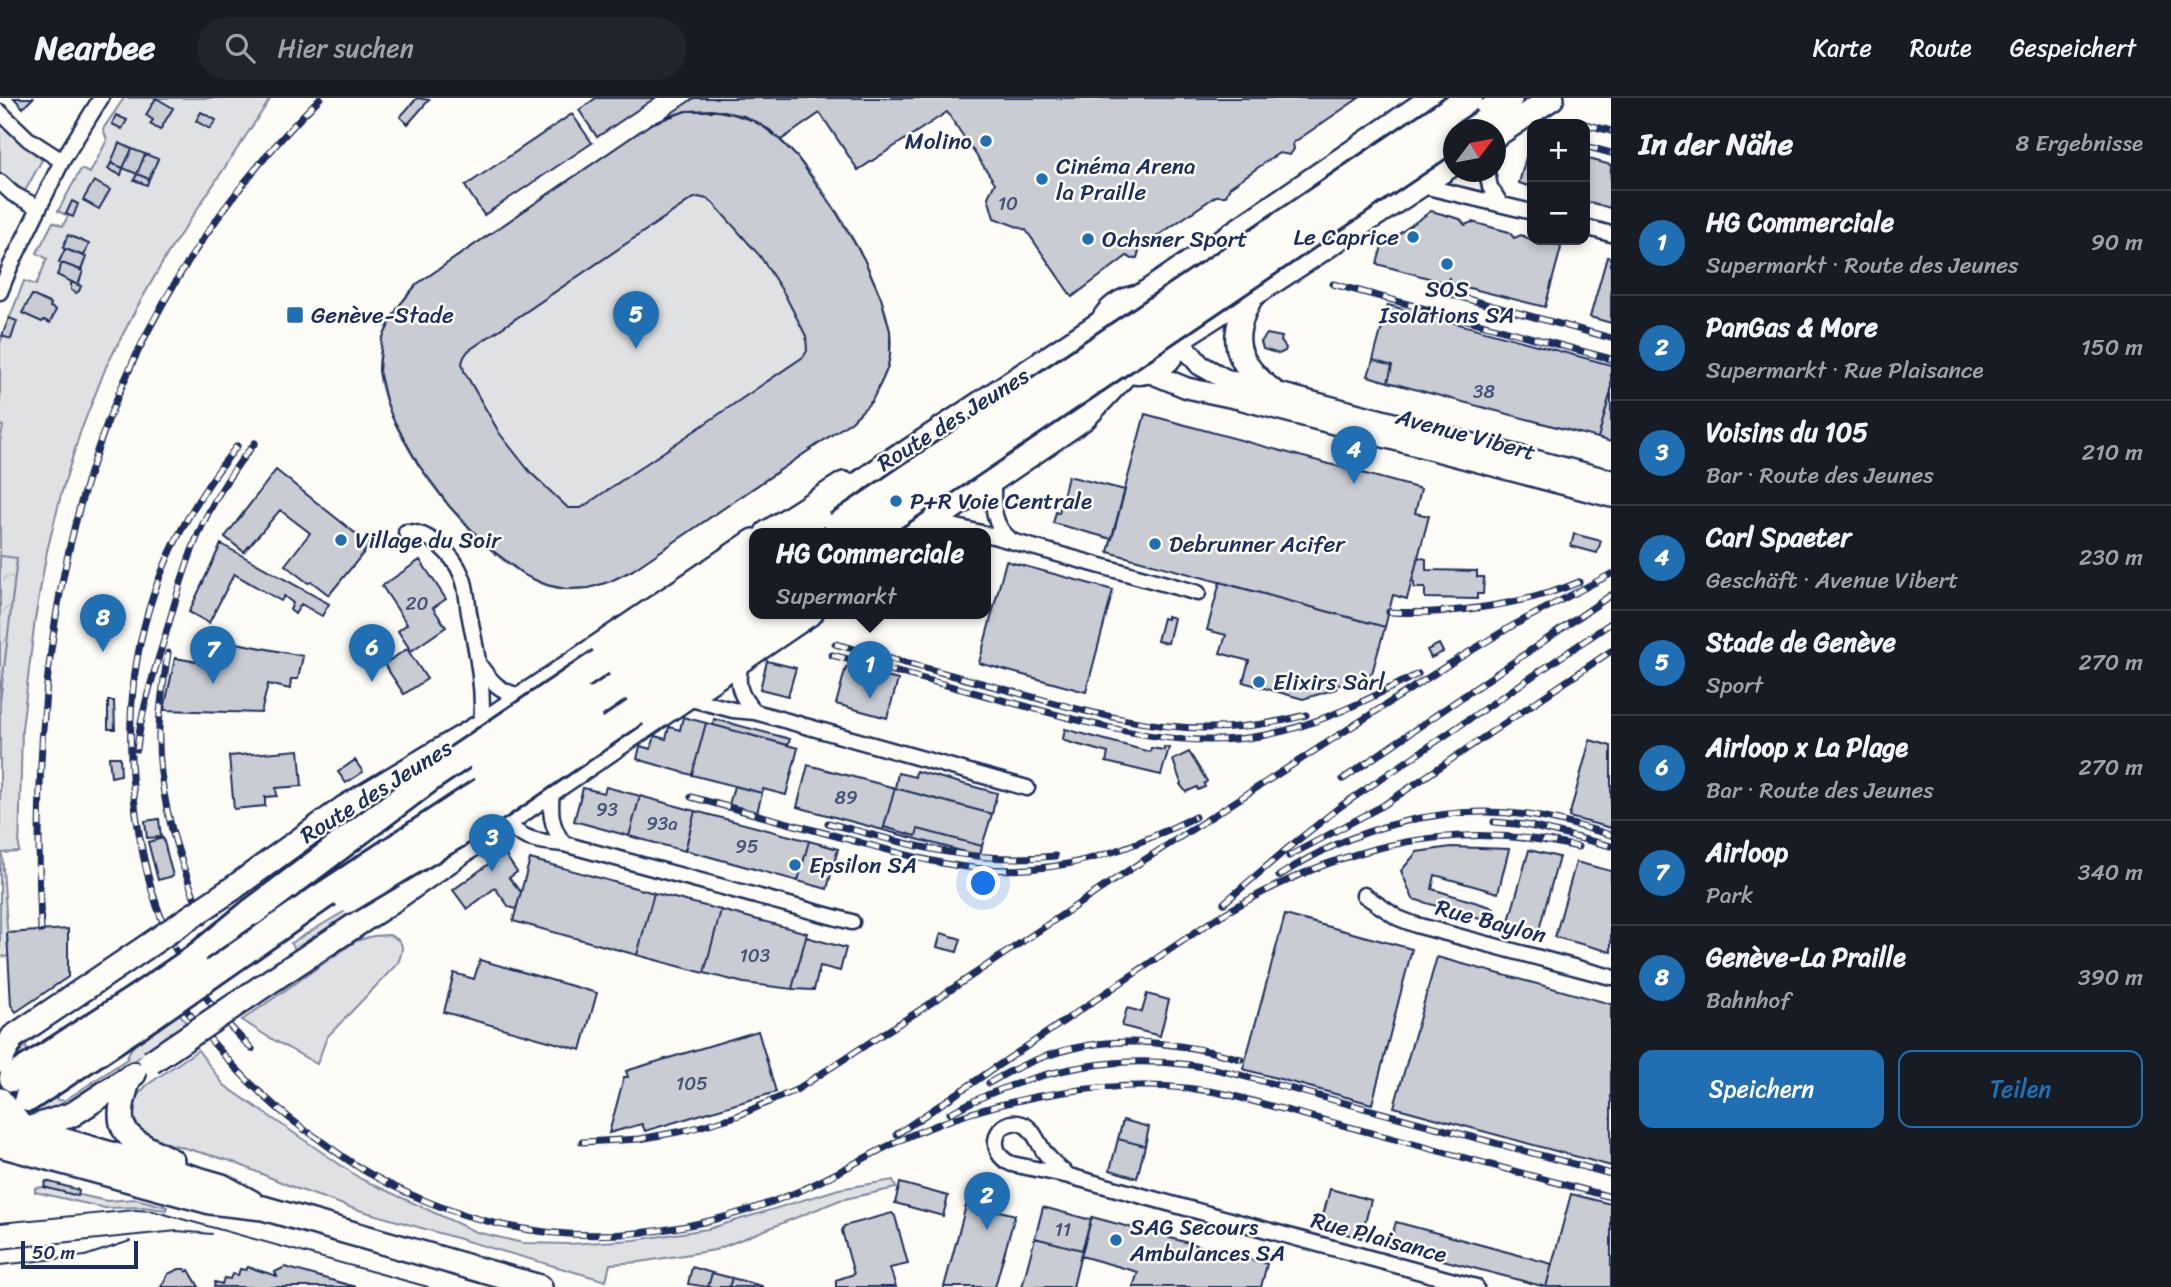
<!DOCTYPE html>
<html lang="de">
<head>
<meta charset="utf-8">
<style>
	body { margin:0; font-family:Sriracha,sans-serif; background:#20242c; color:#f1f3f6 }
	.controls { position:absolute; right:21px; top:21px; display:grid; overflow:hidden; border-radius:14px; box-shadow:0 4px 10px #0003 }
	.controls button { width:63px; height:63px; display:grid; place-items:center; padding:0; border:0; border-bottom:2px solid #363941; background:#171b24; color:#f1f3f6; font:35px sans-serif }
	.compass { position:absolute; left:1443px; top:21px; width:63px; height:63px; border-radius:50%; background:#171b24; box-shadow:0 4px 10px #0003; rotate:58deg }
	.scale { position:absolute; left:21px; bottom:18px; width:117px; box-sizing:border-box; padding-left:7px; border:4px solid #1b2f5e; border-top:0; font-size:19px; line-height:24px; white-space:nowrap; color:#1b2f5e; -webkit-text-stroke:5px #fdfcf7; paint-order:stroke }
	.you { position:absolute; left:984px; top:786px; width:24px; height:24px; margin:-18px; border:5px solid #fff; border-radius:50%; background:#1a73e8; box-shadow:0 0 0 10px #1a73e833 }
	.badge { display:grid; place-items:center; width:46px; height:46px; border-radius:50%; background:#1f6fb2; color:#fff; font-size:23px; font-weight:700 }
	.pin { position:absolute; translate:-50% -58px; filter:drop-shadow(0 2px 4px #0008) }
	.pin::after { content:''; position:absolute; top:37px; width:24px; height:21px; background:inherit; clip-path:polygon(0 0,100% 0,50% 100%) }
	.popup { position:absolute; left:749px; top:430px; width:242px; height:91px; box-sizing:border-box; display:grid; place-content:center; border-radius:14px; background:#171b24; filter:drop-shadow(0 2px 5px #0005); font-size:23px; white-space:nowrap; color:#9ea1a6 }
	.popup b { font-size:26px; color:#f1f3f6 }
	.popup::after { content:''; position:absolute; left:50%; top:100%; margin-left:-14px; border:14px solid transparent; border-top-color:#171b24 }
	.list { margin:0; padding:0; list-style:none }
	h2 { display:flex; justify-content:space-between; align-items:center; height:91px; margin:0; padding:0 28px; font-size:30px }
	h2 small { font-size:23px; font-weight:400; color:#9ea1a6 }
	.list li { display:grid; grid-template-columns:46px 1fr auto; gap:21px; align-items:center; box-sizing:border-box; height:105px; padding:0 28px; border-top:2px solid #363941 }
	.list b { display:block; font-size:26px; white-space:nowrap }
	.list p { margin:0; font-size:23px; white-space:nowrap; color:#9ea1a6 }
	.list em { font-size:23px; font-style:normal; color:#9ea1a6 }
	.actions { display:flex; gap:14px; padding:21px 28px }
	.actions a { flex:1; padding:16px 0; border:2px solid #1f6fb2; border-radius:14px; text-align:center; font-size:24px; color:#1f6fb2 }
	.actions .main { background:#1f6fb2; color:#fff }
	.icon { flex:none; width:38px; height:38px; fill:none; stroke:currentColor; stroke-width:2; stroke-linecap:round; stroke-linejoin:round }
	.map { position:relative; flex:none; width:1611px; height:1189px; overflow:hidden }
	header { display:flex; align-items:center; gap:42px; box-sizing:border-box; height:98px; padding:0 35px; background:#171b24; border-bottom:2px solid #363941 }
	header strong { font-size:33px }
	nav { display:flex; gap:38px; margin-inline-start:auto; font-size:24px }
	.search { width:490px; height:63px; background:#20242c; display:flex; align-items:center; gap:18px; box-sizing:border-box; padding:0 24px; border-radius:38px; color:#9ea1a6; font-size:26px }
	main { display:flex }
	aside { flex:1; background:#171b24 }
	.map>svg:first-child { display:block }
</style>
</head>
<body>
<header>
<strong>Nearbee</strong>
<div class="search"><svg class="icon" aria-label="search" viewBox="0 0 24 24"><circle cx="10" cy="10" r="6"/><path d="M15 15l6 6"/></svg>Hier suchen</div>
<nav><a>Karte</a><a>Route</a><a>Gespeichert</a></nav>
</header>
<main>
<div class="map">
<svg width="1611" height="1189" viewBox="0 0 1611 1189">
	<defs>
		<pattern id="park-crowns" width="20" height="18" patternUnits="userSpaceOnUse" patternTransform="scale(1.75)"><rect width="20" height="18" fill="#e0e1e3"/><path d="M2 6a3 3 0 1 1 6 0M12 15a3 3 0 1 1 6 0" fill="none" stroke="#c0c1c5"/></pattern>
	</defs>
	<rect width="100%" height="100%" fill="#fdfcf7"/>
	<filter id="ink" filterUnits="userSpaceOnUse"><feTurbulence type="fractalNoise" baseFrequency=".0143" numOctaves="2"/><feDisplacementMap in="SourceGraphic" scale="14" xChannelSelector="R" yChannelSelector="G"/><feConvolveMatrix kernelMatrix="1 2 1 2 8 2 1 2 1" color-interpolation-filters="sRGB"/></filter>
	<g filter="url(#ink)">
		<path fill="#e0e1e3" stroke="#7e88a0" stroke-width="2" d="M124 0H271L168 155 135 213 106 269 80 335 62 393 47 453 35 521 22 631 19 754 2 755 9 858 0 859V603L17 461 0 458V344L3 328 0 327V245L24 183 36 187 47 161 37 155 53 124 63 128 68 118 58 113 81 71 90 75 107 42 103 31Z
			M712 12C733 14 755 21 772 34 816 69 889 187 891 244 891 277 875 302 852 323L633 472C609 485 585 495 557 490 488 477 382 339 379 271 378 238 395 209 417 186L651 26 686 13Z
			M0 23 42 62 25 93 0 76Z
			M430 763V764L297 854 291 845Z
			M389 837C405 843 404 850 398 865L327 939 317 966 265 937 242 922 356 843 373 838Z
			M180 916 187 926 72 1006 66 1004C48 1017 18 1022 9 995 6 985 10 971 10 961L26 947 27 954 14 985 18 993 64 1003 127 961C129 942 164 927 180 916Z
			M198 952 224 987 361 1081 476 1134 523 1145 568 1146 635 1142 708 1131 839 1091 893 1082 896 1090 840 1102 715 1152 640 1164 610 1166 606 1183 352 1110 295 1090 231 1063 163 1044 141 1032 132 1018 135 1000 147 987Z
			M44 1089 107 1103 136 1101 167 1109 166 1112 142 1109 105 1110 35 1094V1090Z"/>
		<path fill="url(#park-crowns)" stroke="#7e88a0" stroke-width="2" d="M0 458 17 460 0 603Z"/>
		<path fill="#c9ccd3" stroke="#1b2f5e" stroke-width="2" fill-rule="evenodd" d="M14 0H33L23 10Z
			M156 0 173 10 160 32 150 26 153 22 146 17Z
			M417 0 429 2 408 26 400 19Z
			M596 0H655L597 39 579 12Z
			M694 0H1359L1293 45 1294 51 1290 57 1279 55 1230 89 1226 98H1216L1140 150 1137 160 1132 161 1127 158 1072 199 1026 132 994 120 988 99 995 85 947 14 858 72 820 15 781 42 757 24 724 13H686L664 20Z
			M712 12 744 18 770 32 797 59 835 112 864 161 881 200 890 233V258L887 271 872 303 852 323 633 472 611 483 589 490 566 491 547 487 526 478 488 449 450 409 418 366 392 319 386 302 379 273 382 241 398 209 417 186 651 26 686 13ZM698 99 707 101 713 105 760 158 785 197 806 238 807 253 803 259 581 410H568L530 374 500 336 464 273 462 265 464 259 468 253 692 101Z
			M201 14 216 22 210 31 196 23Z
			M572 16 592 45 484 117 465 88Z
			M116 17 127 22 122 31 112 26Z
			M119 45 132 51 123 70 111 65Z
			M1530 45 1532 46V89L1519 85Z
			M132 51 145 56 137 76 123 70Z
			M145 56 158 61 149 81 137 76Z
			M1585 60 1611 67 1610 110 1585 103Z
			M111 65 123 70 121 77 108 71Z
			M137 76 149 81 147 87 134 82Z
			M94 83 110 92 99 111 83 102Z
			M72 103 78 106 73 119 66 116Z
			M1431 113 1460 121 1465 127 1472 124 1509 134 1514 140 1521 137 1532 142 1559 147 1561 150 1545 209 1449 185V180L1443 184 1377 166 1382 148Z
			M68 137 89 146 84 158 63 150Z
			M65 151 86 159 81 172 59 164Z
			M1607 159 1611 160V225L1590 219Z
			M62 165 83 173 78 187 57 177Z
			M71 184 81 188 79 193 76 195 71 192Z
			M32 197 51 206 50 209 56 212 50 225 44 222 42 224 22 215Z
			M1388 207 1611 267V293L1598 340 1388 284 1392 268 1373 262Z
			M9 220 17 223 11 241 2 238Z
			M1267 236 1282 239 1281 243 1286 250 1285 253 1279 256 1263 251 1261 244Z
			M1373 262 1392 268 1388 284 1368 278Z
			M1611 293V344L1598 340Z
			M1145 316 1421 391 1415 415 1429 418 1407 501 1393 497 1385 529 1108 454Z
			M276 372 370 447 329 497 312 484 308 485 285 467 310 435 280 412 244 454 225 439Z
			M1068 378 1125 392 1112 441 1053 425 1056 414 1059 415Z
			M1574 436 1601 443 1597 455 1571 448Z
			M221 446 329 506 322 518 301 506 295 516 290 512 293 505 284 498 281 503 234 476 209 525 189 514Z
			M1418 459 1426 461V472L1477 473V479H1484L1483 496H1477V501L1425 500V490H1414V484L1412 483Z
			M420 462 446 501 433 510 446 529 411 553 398 533 407 526 382 488Z
			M1006 463 1113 492 1086 594 979 565Z
			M1220 484 1385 529 1372 575 1345 588 1337 586 1336 591 1303 601 1243 584 1249 563 1220 555 1226 537 1207 532Z
			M1167 518 1174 520 1168 545 1157 543 1163 520 1167 521Z
			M221 542 303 558 298 581H291L290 591 268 586 261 615 164 612 175 560 215 567Z
			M1439 546 1443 554 1431 560 1427 552Z
			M407 551 427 581 404 596 384 566Z
			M767 563 796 570 788 598 760 591Z
			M846 569 898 582 887 620 836 606Z
			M108 603H114L115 631H108Z
			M683 619 706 625 692 677 637 661 640 648 651 651 655 638 666 641 669 629 680 632Z
			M714 621 790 641 788 647 713 627Z
			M706 625 798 650 786 697 763 691 762 695 692 677Z
			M1065 631 1150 654 1151 650 1164 652V649L1169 650 1161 677 1106 664 1108 655 1065 643 1063 641Z
			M1590 642 1611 648V730L1569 719Z
			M299 652 302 688 276 690 277 698 265 699V708L234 711 229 658Z
			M1189 654 1207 683 1204 686 1205 689 1198 692 1197 689 1186 694 1180 686 1181 685 1173 662Z
			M109 659H120L121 677 111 679Z
			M355 662 363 674 346 685 338 674Z
			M808 667 895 690 883 732 797 709Z
			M916 673 997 695 992 716 895 690 898 675 915 679Z
			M734 688 762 695 757 715 729 707Z
			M606 689 640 698 629 738 574 723 583 690 604 695Z
			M895 690 992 716 982 748 918 731 916 738 884 729Z
			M640 698 695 713 685 753 629 738Z
			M695 713 809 743 798 783 685 752Z
			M159 721 161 739 147 740 145 723Z
			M884 729 916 738 918 731 982 748 980 758 883 732Z
			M163 740 173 778 158 782 148 744Z
			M809 743 838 751 827 791 798 783Z
			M1451 749 1509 751 1498 795 1435 777 1432 791 1494 810 1490 824 1413 801 1401 773 1417 754Z
			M1529 752 1559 759 1537 839 1507 830Z
			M504 755 517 774 509 780 521 794 516 811 509 809 495 790 467 811 453 792Z
			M530 761 654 795 637 857 513 823Z
			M1576 764 1611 773V854L1555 839Z
			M654 795 721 812 704 875 637 857Z
			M721 812 807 835 792 891 744 885 704 875Z
			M1285 817 1412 851 1372 1006 1243 971Z
			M68 831V879L16 914 11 907 7 835Z
			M941 835 961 841 957 854 937 849Z
			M806 839 846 850 840 873 820 868 814 892 792 891Z
			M1437 859 1611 906V1068L1394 1009Z
			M480 862 597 895 581 952 444 914 454 875 474 881Z
			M1147 896 1169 902 1160 938 1122 928 1127 910 1142 914Z
			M758 933 776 994 645 1033 642 1026 609 1035 624 979H628L626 973Z
			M1123 1022 1149 1029 1145 1048 1118 1041Z
			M1118 1041 1145 1048 1137 1080 1110 1072Z
			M46 1083 79 1092 78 1098 44 1089Z
			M900 1085 948 1098 943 1118 895 1105Z
			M1330 1091 1371 1102 1361 1140 1320 1129Z
			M1571 1096 1611 1106V1189H1546Z
			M967 1104 1015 1117 995 1189H944Z
			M1043 1109 1091 1122 1082 1152 1035 1140Z
			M892 1115 895 1118 908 1166 890 1170 896 1189H836V1182L854 1176 842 1133 844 1128Z
			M1092 1119 1267 1166 1261 1189H1133L1138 1174 1081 1158Z
			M1396 1124 1552 1166 1546 1189 1389 1148Z
			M1035 1140 1082 1152 1073 1189H1022Z
			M248 1169 277 1178 275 1174 285 1169 356 1189H214L215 1184 222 1186 224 1180 230 1181 232 1176 238 1177 240 1171 246 1172Z
			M692 1169 712 1175 708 1189 688 1186Z
			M179 1171H185L186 1174 189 1172 199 1189H161L168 1176Z
			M712 1175 732 1180 729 1189H708Z
			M732 1180 762 1188V1189H729Z"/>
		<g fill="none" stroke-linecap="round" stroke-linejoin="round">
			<g stroke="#1b2f5e" stroke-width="19">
				<path id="street" d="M0 14 28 41 62 63
					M1487 74 1490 89 1500 105
					M0 84 13 96 39 110
					M1419 87 1532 114
					M1585 129 1611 136
					M0 194 10 169 62 63 101 0
					M993 383C993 404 991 426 1010 441
					M933 423 981 435
					M406 434C429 433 454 457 462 478 467 489 467 503 469 515 476 551 485 591 481 628
					M986 436 1198 495
					M742 562C735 584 739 598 755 614
					M478 565C491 584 501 596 525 598
					M687 600 733 612 755 614 1027 690
					M552 691C550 713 550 728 564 746
					M506 723C521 743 542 744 564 746L852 824
					M1364 797 1398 820 1416 827 1611 879
					M1069 1078C1060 1071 1052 1064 1045 1055 1038 1046 1034 1030 1022 1026 996 1018 984 1055 1012 1066L1069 1078 1476 1189"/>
			</g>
			<g stroke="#1b2f5e" stroke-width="24">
				<path id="secondary" d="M1178 241 1200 267 1225 281 1611 382
					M1148 274 1187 290 1239 301 1611 399"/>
			</g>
			<g stroke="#1b2f5e" stroke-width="28">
				<path id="primary" d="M1496 37 1552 0
					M1252 197C1227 241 1235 264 1273 294
					M1140 199 1432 0
					M1140 199C1154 202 1164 207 1171 219 1174 225 1179 233 1178 239 1175 276 1123 288 1105 256 1089 227 1112 202 1140 199Z
					M1178 241 1228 209 1252 197 1454 65
					M884 366 900 359 1101 225
					M767 435 844 386
					M915 435 1084 320 1127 274
					M232 791 344 710 481 628 754 443
					M272 882 383 809 560 685 811 515
					M0 963 13 939
					M130 978C110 1035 123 1038 172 1063
					M0 1002 24 1032
					M0 1024 222 1088 251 1104
					M25 1032 73 1016 134 976
					M0 1047 210 1104 263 1110 540 1189"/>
			</g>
			<g stroke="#1b2f5e" stroke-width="32">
				<path id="highway" d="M1463 32 1509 0
					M792 435 900 359
					M601 564 754 460
					M582 601 754 484
					M635 614 783 515
					M590 622 754 511
					M193 862 252 814
					M13 980 136 901
					M28 1000 148 920"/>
			</g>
			<use href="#street" stroke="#fdfcf7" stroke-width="14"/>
			<use href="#secondary" stroke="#fdfcf7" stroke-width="19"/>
			<use href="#primary" stroke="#fdfcf7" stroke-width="23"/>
			<use href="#highway" stroke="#fdfcf7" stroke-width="26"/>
			<path stroke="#1b2f5e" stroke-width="2" d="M0 1125 135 1112 153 1113 428 1189
				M0 1151 177 1133 212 1136
				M0 1167 85 1158 130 1143"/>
			<g stroke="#1b2f5e" stroke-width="7">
				<path id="rail" d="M1585 26 1611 33
					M1585 48 1611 55
					M1333 186 1611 261
					M1438 193 1611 240
					M237 348C153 452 119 566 134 699 146 806 174 875 252 951
					M1389 514C1447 517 1526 507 1579 484
					M835 546C894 562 952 577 1011 593 1116 622 1197 646 1306 617
					M168 555C164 580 160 605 159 630 157 699 179 761 204 824
					M832 557C894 573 955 589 1017 606 1099 628 1181 653 1266 637 1321 626 1369 601 1418 576
					M137 651C141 614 153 578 164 542 187 463 200 410 255 345
					M1343 681 1611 497
					M691 699C744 713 798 728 851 742 910 758 966 776 1029 771 1089 767 1142 745 1195 719
					M1494 724 1526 727 1611 748
					M828 725C907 746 972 767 1055 758
					M1289 758 1384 707 1611 553
					M1279 778C1352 730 1440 705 1528 717 1556 721 1584 729 1611 737
					M1224 805 1288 750 1341 708 1611 525
					M41 832C27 510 85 235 320 0
					M173 895C213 947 252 993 305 1032
					M989 985C1074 934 1148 936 1241 961
					M950 1015C1037 968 1135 950 1232 975L1611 1076
					M310 1035C330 1049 350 1065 372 1077 507 1152 647 1154 790 1097 833 1080 871 1054 914 1036 1007 996 1130 975 1230 997L1611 1099
					M897 1036 1212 823C1328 752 1443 718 1578 749
					M582 1044 640 1041 688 1032 737 1018 796 992 931 905 1138 766 1451 565 1512 528 1611 476"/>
			</g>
			<use href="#rail" stroke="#fdfcf7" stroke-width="4.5" stroke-dasharray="13" stroke-linecap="butt"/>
			<g stroke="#1b2f5e" stroke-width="28" stroke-linecap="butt">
				<path id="primary-bridge" d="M13 939 232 791
					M151 964 272 882"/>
			</g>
			<g stroke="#1b2f5e" stroke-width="32" stroke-linecap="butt">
				<path id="highway-bridge" d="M838 428 1469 0
					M868 435 1454 38
					M483 671 582 601
					M348 801 457 736 635 614
					M252 814 431 679 601 564
					M136 901 193 862
					M148 920 320 800 590 622"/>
			</g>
			<use href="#primary-bridge" stroke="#fdfcf7" stroke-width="23"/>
			<use href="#highway-bridge" stroke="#fdfcf7" stroke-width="26"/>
		</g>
	</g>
	<g fill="#1f6fb2" stroke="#fdfcf7" stroke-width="2.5">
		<circle cx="986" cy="43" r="7"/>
		<circle cx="1042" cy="81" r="7"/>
		<circle cx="1413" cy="139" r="7"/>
		<circle cx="1088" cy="141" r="7"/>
		<circle cx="1447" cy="166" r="7"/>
		<rect x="286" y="208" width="18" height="18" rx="3.5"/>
		<circle cx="896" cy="403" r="7"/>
		<circle cx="341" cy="442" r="7"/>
		<circle cx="1155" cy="446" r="7"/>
		<circle cx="1259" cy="584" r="7"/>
		<circle cx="795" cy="767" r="7"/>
		<circle cx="1116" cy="1142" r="7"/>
	</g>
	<g text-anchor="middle" stroke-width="5" stroke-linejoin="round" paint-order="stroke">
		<g font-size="19" fill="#46567b">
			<text x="1008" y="112">10</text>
			<text x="1484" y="300">38</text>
			<text x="417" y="512">20</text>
			<text x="846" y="706">89</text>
			<text x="607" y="718">93</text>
			<text x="662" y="732">93a</text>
			<text x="747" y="755">95</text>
			<text x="755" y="864">103</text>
			<text x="692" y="992">105</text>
			<text x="1063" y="1138">11</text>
		</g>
		<g font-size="23" fill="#1b2f5e" stroke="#fdfcf7" text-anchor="start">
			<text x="972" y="51" text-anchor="end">Molino</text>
			<text x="1056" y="76">Cinéma Arena<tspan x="1056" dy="26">la Praille</tspan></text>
			<text x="1399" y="147" text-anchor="end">Le Caprice</text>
			<text x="1102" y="149">Ochsner Sport</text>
			<text x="1447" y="199" text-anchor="middle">SOS<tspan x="1447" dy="26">Isolations SA</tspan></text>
			<text x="311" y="225">Genève-Stade</text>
			<text x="910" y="411">P+R Voie Centrale</text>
			<text x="355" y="450">Village du Soir</text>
			<text x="1169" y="454">Debrunner Acifer</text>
			<text x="1273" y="592">Elixirs Sàrl</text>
			<text x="809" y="775">Epsilon SA</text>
			<text x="1130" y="1137">SAG Secours<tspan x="1130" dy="26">Ambulances SA</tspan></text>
		</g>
		<g font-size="23" fill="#1b2f5e" stroke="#fdfcf7">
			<text transform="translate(953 321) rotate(-32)" y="8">Route des Jeunes</text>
			<text transform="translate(1466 336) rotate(15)" y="8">Avenue Vibert</text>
			<text transform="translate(376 693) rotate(-32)" y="8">Route des Jeunes</text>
			<text transform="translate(1491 823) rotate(15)" y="8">Rue Baylon</text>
			<text transform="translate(1379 1139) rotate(15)" y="8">Rue Plaisance</text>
		</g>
	</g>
</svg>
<div class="controls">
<button>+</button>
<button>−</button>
</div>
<svg class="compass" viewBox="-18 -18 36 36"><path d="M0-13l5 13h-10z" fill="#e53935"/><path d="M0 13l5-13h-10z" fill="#9ea1a6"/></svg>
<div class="scale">50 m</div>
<div class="you"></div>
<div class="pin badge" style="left:870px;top:601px">1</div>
<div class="popup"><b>HG Commerciale</b>Supermarkt</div>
<div class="pin badge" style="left:987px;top:1132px">2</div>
<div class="pin badge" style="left:492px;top:774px">3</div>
<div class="pin badge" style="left:1354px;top:386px">4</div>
<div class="pin badge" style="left:636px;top:251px">5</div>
<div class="pin badge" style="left:372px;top:584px">6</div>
<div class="pin badge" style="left:213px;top:586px">7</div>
<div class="pin badge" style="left:103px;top:554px">8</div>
</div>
<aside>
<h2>In der Nähe<small>8 Ergebnisse</small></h2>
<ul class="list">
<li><span class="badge">1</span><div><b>HG Commerciale</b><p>Supermarkt · Route des Jeunes</p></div><em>90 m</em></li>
<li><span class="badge">2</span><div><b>PanGas &amp; More</b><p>Supermarkt · Rue Plaisance</p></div><em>150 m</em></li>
<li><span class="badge">3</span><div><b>Voisins du 105</b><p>Bar · Route des Jeunes</p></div><em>210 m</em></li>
<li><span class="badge">4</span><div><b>Carl Spaeter</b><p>Geschäft · Avenue Vibert</p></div><em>230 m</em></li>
<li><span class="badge">5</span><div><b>Stade de Genève</b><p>Sport</p></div><em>270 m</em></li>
<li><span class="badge">6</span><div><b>Airloop x La Plage</b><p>Bar · Route des Jeunes</p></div><em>270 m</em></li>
<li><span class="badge">7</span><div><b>Airloop</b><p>Park</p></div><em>340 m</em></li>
<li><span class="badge">8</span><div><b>Genève-La Praille</b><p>Bahnhof</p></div><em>390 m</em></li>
</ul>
<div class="actions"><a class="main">Speichern</a><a>Teilen</a></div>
</aside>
</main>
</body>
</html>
